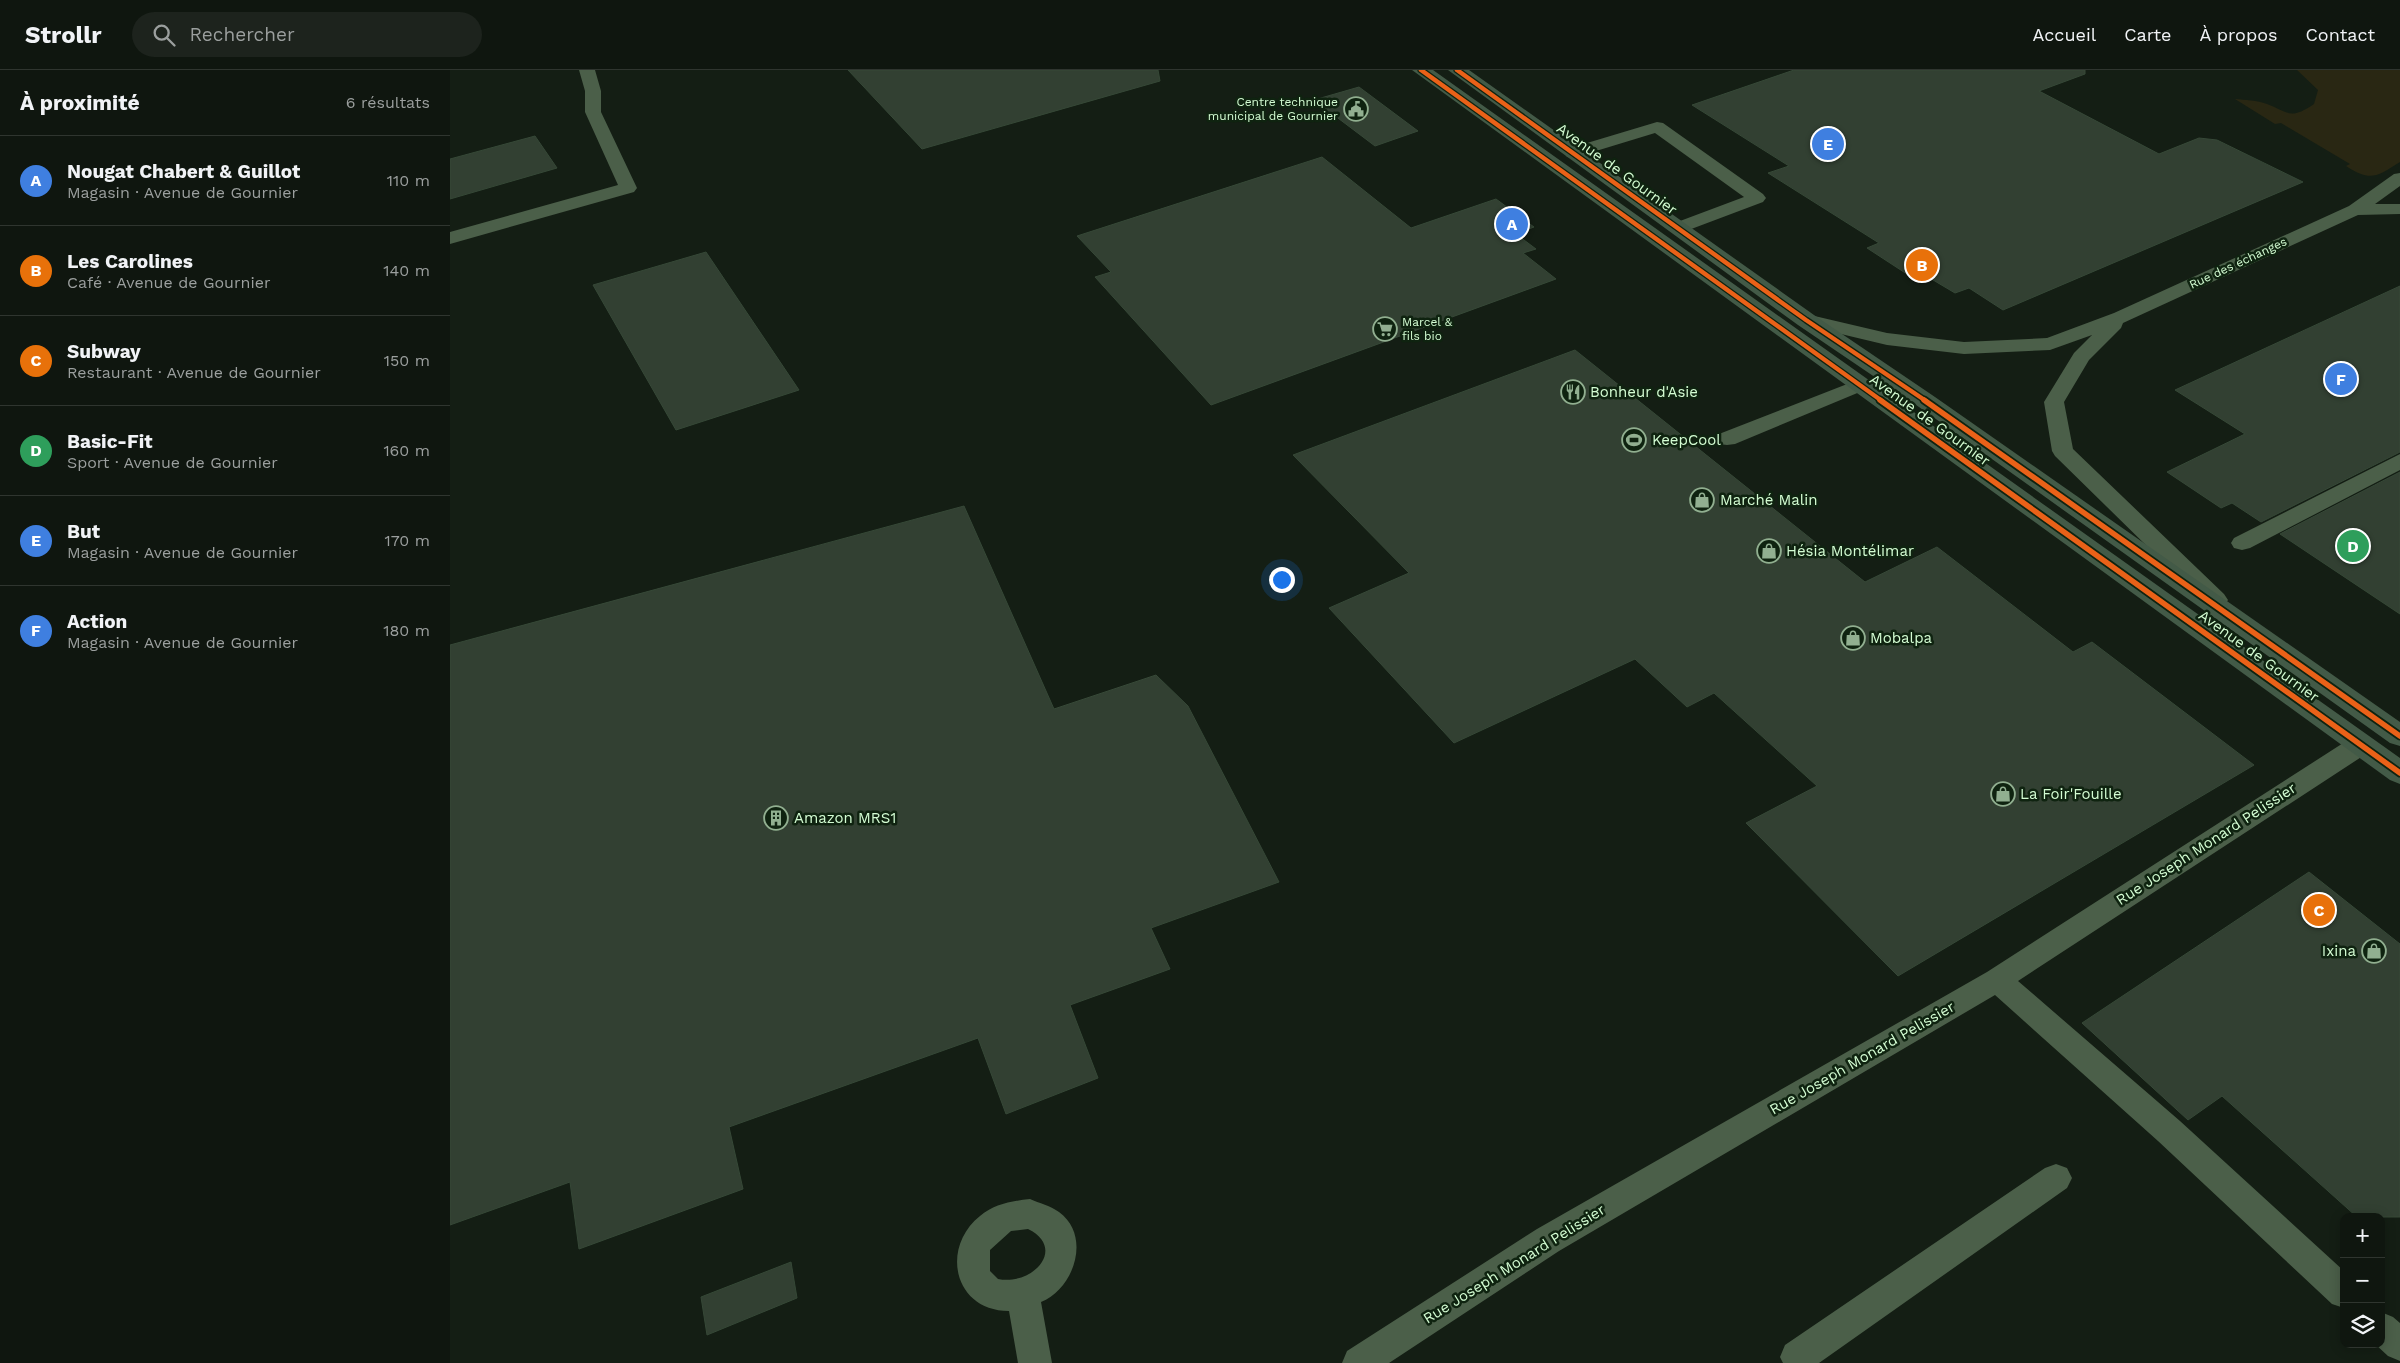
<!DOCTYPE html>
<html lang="fr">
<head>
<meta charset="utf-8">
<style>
	body { margin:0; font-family:"Work Sans",sans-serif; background:#1d231d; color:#f1f3f6 }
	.controls { position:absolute; right:15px; bottom:15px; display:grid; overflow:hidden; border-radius:10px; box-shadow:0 2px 12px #0003 }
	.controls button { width:45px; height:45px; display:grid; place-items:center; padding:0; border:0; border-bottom:1px solid #2f352f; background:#0f160f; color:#f1f3f6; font:25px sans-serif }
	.you { position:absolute; left:831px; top:509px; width:18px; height:18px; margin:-12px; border:4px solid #fff; border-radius:50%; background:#1a73e8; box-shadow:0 0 0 8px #1a73e833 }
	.badge { display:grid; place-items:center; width:32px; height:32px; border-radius:50%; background:#91af90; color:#fff; font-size:16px; font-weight:700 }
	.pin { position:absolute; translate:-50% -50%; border:2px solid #fff; box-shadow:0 1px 5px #0006 }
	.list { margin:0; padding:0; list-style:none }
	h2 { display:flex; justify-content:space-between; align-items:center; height:65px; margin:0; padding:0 20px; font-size:21px }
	h2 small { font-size:16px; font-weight:400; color:#9b9f9e }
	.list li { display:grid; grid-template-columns:32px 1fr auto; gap:15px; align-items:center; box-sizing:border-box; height:90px; padding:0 20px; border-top:1px solid #2f352f }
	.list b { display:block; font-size:19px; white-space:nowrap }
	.list p { margin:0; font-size:16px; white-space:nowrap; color:#9b9f9e }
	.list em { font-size:16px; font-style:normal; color:#9b9f9e }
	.icon { flex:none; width:28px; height:28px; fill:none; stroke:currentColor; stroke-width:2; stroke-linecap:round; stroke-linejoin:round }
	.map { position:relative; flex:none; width:1950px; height:1293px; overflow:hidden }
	header { display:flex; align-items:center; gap:30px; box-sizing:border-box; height:70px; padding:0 25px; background:#0f160f; border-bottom:1px solid #2f352f }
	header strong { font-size:24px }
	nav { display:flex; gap:28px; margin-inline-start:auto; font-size:18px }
	.search { width:350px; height:45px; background:#1d231d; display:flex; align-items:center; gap:12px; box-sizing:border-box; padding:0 18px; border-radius:28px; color:#9b9f9e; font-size:19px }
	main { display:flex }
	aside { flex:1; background:#0f160f }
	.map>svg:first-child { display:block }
</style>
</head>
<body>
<header>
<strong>Strollr</strong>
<div class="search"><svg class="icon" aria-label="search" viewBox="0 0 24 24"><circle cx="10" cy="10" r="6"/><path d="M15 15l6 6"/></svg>Rechercher</div>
<nav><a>Accueil</a><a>Carte</a><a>À propos</a><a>Contact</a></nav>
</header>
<main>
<aside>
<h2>À proximité<small>6 résultats</small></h2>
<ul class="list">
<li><span class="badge" style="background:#3f7fe0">A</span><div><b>Nougat Chabert &amp; Guillot</b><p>Magasin · Avenue de Gournier</p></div><em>110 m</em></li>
<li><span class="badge" style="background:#e8710a">B</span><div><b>Les Carolines</b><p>Café · Avenue de Gournier</p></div><em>140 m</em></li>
<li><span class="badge" style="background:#e8710a">C</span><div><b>Subway</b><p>Restaurant · Avenue de Gournier</p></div><em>150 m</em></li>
<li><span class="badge" style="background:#2e9e5b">D</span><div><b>Basic-Fit</b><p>Sport · Avenue de Gournier</p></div><em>160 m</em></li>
<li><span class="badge" style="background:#3f7fe0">E</span><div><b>But</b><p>Magasin · Avenue de Gournier</p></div><em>170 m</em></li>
<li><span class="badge" style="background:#3f7fe0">F</span><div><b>Action</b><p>Magasin · Avenue de Gournier</p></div><em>180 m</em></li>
</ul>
</aside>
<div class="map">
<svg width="1950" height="1293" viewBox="0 0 1950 1293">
	<rect width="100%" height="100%" fill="#141e14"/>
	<path fill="#292713" d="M1847 0H1950V92C1926 107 1921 112 1896 96L1900 94 1831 53 1825 54 1785 29C1795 30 1807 30 1817 34 1840 43 1840 50 1864 34L1868 20Z"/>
	<path fill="#324032" stroke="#364837" d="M398 0H708L710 11 472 79Z
		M1344 0H1635V4L1589 21 1709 84 1749 68 1767 70 1853 112 1553 240 1519 218 1505 223 1473 204 1463 208 1417 178 1429 173 1318 103 1339 96 1242 35Z
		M909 17 968 61 925 76 864 30Z
		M85 66 107 98 0 129V89Z
		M872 87 961 158 1046 129 1084 157 1066 164 1086 179 1073 183 1106 209 761 335 645 207 661 202 627 166Z
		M256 182 349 320 226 360 143 215Z
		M1950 216V382L1811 452 1782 433 1771 438 1717 402 1795 364 1725 320Z
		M1125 280 1415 512 1487 477 1623 582 1642 572 1804 695 1448 906 1296 753 1367 716 1264 623 1237 637 1185 589 1004 673 879 538 959 503 843 385Z
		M1950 402V544L1830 464Z
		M514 436 604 639 706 605 738 636 829 812 701 858 720 899 620 935 648 1008 556 1044 528 968 279 1057 293 1119 129 1179 120 1112 0 1155V575Z
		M1859 802 1950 874V1147H1907L1772 1026 1738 1050 1632 953Z
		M341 1192 347 1228 257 1265 251 1227Z"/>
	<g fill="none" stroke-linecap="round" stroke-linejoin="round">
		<path fill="#4b5f49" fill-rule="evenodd" d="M129 0H145L151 21V42L187 118 184 122 0 174V162L168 115 135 42V21Z
			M1207 52 1213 53 1313 124 1316 128 1313 132 1228 164 1222 162 1219 158 1222 154 1294 127 1205 63 1123 88 1117 87 1114 83 1117 79Z
			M1950 103V116L1925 134H1950V144L1908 145 1673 253 1671 258 1639 290 1614 332 1623 379 1774 524 1778 530 1774 536 1766 538 1758 536 1605 386 1602 381 1594 332 1624 283 1642 265 1600 280 1514 284 1437 275 1349 254 1346 250 1349 246 1356 244 1437 263 1514 272 1597 268 1664 243 1899 136 1944 104Z
			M1410 309 1417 311 1420 315 1417 319 1285 374 1277 375 1269 374 1266 369 1269 364Z
			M1950 384V400L1800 478 1792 480 1784 478 1781 473 1784 468Z
			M1910 666 1919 668 1923 675 1919 682 1568 911 1730 1051 1894 1201V1238L1882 1234 1708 1071 1545 925 1109 1181 939 1293H892L897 1281 1087 1159 1537 902 1901 668Z
			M1606 1094 1617 1098 1622 1108 1617 1118 1369 1293H1333L1330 1287 1335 1275 1595 1098Z
			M580 1129C589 1133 601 1136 609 1142 642 1166 624 1219 591 1232L602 1293H568L559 1241C504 1241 490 1178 530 1146 544 1134 562 1131 580 1129ZM578 1159C617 1178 583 1216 548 1209L540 1201V1180L561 1161Z
			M1931 1242 1943 1247 1950 1253V1291L1938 1286 1925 1274H1931Z"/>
		<path fill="#435a47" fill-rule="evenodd" d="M962 0H983L1950 688V714L1940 710Z
			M998 0H1019L1364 245 1485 327 1950 652V676L1940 673 1469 337 1348 255Z"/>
		<g stroke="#0f2310" stroke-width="7">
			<path id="cycleway-far1" d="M971 0 1432 331
				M1007 0 1356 250 1476 331"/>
		</g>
		<g stroke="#0f2310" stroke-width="9">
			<path id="cycleway" d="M1430 330 1950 703
				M1474 330 1950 666"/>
		</g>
		<use href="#cycleway-far1" stroke="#ea6118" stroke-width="4.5"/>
		<use href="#cycleway" stroke="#ea6118" stroke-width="5.5"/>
	</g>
	<defs>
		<g id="civic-ring" transform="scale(1.25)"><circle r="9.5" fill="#0f2310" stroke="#91af90" stroke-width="1.5"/><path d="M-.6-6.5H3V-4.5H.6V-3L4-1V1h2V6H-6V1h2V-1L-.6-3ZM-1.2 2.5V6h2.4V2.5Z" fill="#91af90"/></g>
		<g id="supermarket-ring" transform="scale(1.25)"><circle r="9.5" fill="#0f2310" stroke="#91af90" stroke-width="1.5"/><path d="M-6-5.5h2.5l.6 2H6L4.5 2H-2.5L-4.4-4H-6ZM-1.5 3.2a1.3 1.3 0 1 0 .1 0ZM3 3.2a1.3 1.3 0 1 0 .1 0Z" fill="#91af90"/></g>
		<g id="restaurant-ring" transform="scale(1.25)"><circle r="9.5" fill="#0f2310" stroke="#91af90" stroke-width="1.5"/><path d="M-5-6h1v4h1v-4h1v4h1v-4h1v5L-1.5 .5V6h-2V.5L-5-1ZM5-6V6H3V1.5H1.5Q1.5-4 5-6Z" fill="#91af90"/></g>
		<g id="stadium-ring" transform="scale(1.25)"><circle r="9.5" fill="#0f2310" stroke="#91af90" stroke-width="1.5"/><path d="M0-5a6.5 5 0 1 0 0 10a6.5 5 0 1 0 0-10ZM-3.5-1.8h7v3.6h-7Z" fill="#91af90"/></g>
		<g id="shop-ring" transform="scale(1.25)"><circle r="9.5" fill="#0f2310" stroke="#91af90" stroke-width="1.5"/><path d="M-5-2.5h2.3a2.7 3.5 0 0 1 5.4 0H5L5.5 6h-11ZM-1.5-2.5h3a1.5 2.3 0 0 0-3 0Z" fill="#91af90"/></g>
		<g id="building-ring" transform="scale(1.25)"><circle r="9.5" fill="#0f2310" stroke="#91af90" stroke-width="1.5"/><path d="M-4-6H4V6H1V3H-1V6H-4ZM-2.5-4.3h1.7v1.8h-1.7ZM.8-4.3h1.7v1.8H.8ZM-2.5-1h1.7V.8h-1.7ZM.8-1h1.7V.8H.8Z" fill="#91af90"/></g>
	</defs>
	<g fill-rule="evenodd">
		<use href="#civic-ring" x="906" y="39"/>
		<use href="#supermarket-ring" x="935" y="259"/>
		<use href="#restaurant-ring" x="1123" y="322"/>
		<use href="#stadium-ring" x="1184" y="370"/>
		<use href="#shop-ring" x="1252" y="430"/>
		<use href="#shop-ring" x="1319" y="481"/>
		<use href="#shop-ring" x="1403" y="568"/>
		<use href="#shop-ring" x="1553" y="724"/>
		<use href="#building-ring" x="326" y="748"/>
		<use href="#shop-ring" x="1924" y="881"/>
	</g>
	<g text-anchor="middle" stroke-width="5" stroke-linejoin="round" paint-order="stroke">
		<g font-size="12" fill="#d4fdd3" stroke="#0f2310" text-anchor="end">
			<text x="888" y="36">Centre technique<tspan x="888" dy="14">municipal de Gournier</tspan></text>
			<text x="952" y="256" text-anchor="start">Marcel &amp;<tspan x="952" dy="14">fils bio</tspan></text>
		</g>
		<g font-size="12" fill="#d4fdd3" stroke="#0f2310">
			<text transform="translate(1788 193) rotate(-25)" y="4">Rue des échanges</text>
		</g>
		<g font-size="15" fill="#d4fdd3" stroke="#0f2310">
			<text transform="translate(1167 99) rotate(36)" y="5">Avenue de Gournier</text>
			<text transform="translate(1480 350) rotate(36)" y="5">Avenue de Gournier</text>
			<text transform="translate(1809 586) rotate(36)" y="5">Avenue de Gournier</text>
			<text transform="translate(1756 774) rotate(-33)" y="5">Rue Joseph Monard Pelissier</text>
			<text transform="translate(1412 988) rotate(-30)" y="5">Rue Joseph Monard Pelissier</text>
			<text transform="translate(1064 1194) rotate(-32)" y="5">Rue Joseph Monard Pelissier</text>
		</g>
		<g font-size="15" fill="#d4fdd3" stroke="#0f2310" text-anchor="start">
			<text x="1140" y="327">Bonheur d'Asie</text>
			<text x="1202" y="375">KeepCool</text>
			<text x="1270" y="435">Marché Malin</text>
			<text x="1336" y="486">Hésia Montélimar</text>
			<text x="1420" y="573">Mobalpa</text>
			<text x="1570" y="729">La Foir'Fouille</text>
			<text x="344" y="753">Amazon MRS1</text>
			<text x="1906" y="886" text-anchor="end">Ixina</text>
		</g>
	</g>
</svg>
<div class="controls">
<button>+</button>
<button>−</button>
<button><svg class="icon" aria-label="layers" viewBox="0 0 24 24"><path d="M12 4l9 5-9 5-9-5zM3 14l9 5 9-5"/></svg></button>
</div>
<div class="you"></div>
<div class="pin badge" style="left:1062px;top:154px;background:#3f7fe0">A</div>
<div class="pin badge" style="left:1472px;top:195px;background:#e8710a">B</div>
<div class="pin badge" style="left:1869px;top:840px;background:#e8710a">C</div>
<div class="pin badge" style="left:1903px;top:476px;background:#2e9e5b">D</div>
<div class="pin badge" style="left:1378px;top:74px;background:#3f7fe0">E</div>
<div class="pin badge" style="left:1891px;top:309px;background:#3f7fe0">F</div>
</div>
</main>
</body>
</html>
